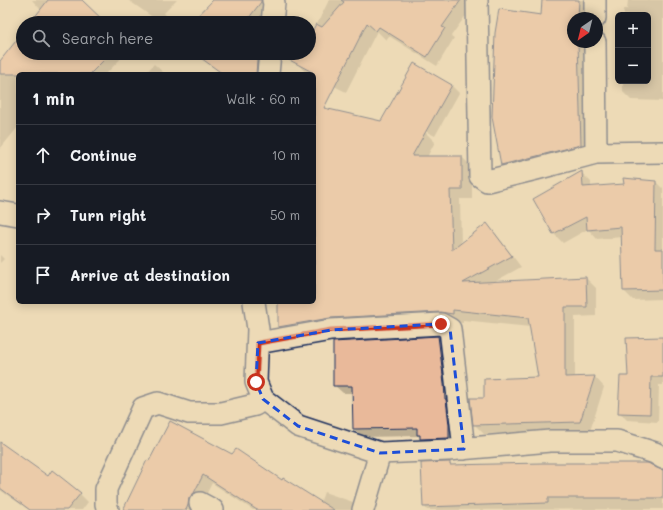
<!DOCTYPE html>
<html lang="en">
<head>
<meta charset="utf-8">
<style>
	body { margin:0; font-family:Mali,sans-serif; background:#20242c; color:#f1f3f6 }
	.controls { position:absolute; right:12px; top:12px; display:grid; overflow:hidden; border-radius:6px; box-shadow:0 2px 10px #0003 }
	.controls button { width:36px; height:36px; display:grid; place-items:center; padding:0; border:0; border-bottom:1px solid #363941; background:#171b24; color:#f1f3f6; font:20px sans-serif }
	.compass { position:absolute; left:567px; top:12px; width:36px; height:36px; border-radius:50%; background:#171b24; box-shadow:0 2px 10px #0003; rotate:215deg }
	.stop { position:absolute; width:12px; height:12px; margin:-9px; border:3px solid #c8321e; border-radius:50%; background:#fff }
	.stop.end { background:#c8321e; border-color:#fff; box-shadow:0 1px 4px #0008 }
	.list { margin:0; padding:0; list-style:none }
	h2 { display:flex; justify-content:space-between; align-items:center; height:52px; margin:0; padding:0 16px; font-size:17px }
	h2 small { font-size:13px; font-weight:400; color:#9ea1a6 }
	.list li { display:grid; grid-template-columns:26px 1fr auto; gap:12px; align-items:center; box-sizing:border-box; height:60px; padding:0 16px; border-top:1px solid #363941 }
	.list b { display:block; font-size:15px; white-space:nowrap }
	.list em { font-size:13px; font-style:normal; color:#9ea1a6 }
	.icon { flex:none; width:22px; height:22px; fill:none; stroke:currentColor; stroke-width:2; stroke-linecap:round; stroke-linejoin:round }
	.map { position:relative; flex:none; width:663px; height:510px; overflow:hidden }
	.search { position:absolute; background:#171b24; box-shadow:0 2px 10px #0003; left:16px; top:16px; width:300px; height:44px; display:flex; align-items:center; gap:10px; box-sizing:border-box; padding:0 14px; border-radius:22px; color:#9ea1a6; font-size:15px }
	.panel { position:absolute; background:#171b24; box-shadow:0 2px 10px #0003; left:16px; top:72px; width:300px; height:232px; border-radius:6px }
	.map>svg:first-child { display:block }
</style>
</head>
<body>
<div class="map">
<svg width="663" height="510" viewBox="0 0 663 510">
	<rect width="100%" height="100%" fill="#eddab7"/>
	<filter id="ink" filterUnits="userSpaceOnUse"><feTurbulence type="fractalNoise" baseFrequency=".025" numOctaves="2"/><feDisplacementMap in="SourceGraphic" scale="8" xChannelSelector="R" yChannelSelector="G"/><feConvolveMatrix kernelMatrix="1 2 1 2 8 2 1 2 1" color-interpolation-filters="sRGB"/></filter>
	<g filter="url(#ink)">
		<path fill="#0003" d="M32 0H80L105 23H31L41 10Z
			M128 0H177L164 13 173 23H161Z
			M214 0H269V10L259 23H193Z
			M329 0H477L451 36 454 38 437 66 389 36 386 40 377 31 346 92 314 76V74H309L306 73 297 63 302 53H309V40Z
			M543 0H587L586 18H573V42H585L589 152 510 173 502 165 542 16Z
			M628 0H663V101L631 100 623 92V81H648V15H624L623 9H627Z
			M23 33V53H126L106 74H18V127L0 149V63Z
			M214 53H251L265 70 264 74H222L212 65Z
			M154 64 165 74H145Z
			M451 85 459 93 435 136 397 117Z
			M314 107 425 132 435 142 427 157H462L472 167V199H460L461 244 487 224 496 234 521 267 492 283 586 278 596 288V316L575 317V378L595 377 604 387 590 431 484 434 474 424 485 399 540 378 530 327 463 320V323L451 322 289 337 279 327V302H314Z
			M582 173 591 182V187L656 182 662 188 663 187V299L633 300 624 291 623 237 597 239 588 229 563 243 554 234 534 199Z
			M0 255 4 259 0 263Z
			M438 337 446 345 457 446 429 447 419 436 362 437 354 429 353 393H343L334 385Z
			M663 338V385H659L658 422 627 420 619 412 629 377Z
			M0 443 48 477 80 494 88 502 82 510H29L0 490Z
			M148 461 282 481 320 503 324 492 353 502 361 510H253L212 483 203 501 197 510H129Z
			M449 463 453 466 663 471V509L427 510 424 506Z"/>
		<path fill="#e9b99a" stroke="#1b2f5e" d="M48 0H82L106 23H30Z
			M213 0H261V2L245 23H191Z
			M341 0H461L442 27 445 28 427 57 379 27 376 31 367 23 324 108 381 121 414 63 452 85 412 156H462V190H450L452 250 487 223 512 256 463 283 586 277 587 307H565V377L595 376 580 422 473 425 470 398H484V379L538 377 528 318 453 310V314L440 312 330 318 278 327V302H314V73L282 56V53H309V37L316 24 322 27 344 2Z
			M542 0H579L578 18H573V42H578L581 145 501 165 492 117 495 33 499 9 541 15Z
			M23 32V53H111L90 74H0V61Z
			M194 53H251L257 61 256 74H223Z
			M582 171 583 187 624 184 623 178 656 181 655 249H663V290L623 291 621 227 587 230 586 217 553 234 533 199Z
			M438 336 444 383 445 399H446L449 425V438L420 439V435H417V428L353 429 352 386H333V342Z
			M663 337V377H651L650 414 618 413 620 376H628L626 338Z
			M170 421 232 454 236 449 282 480 283 478 334 510H257L203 475 194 493 189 498 188 505 186 510H123L147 460 149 461Z
			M0 442 48 476 52 470 81 493 67 510H30L0 488Z
			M450 462V465L542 463H648L657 468 663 470V498H548V503L423 507 421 463Z"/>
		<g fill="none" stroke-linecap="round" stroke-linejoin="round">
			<g stroke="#1b2f5e" stroke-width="24">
				<path id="minor" d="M477 0 480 176 487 181 536 169 596 153 663 152
					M595 0V18
					M272 23 274 3 273 0
					M595 42 596 153
					M268 74 270 53
					M0 212 18 215
					M254 302 258 329 256 382 263 399 298 426 380 453 448 450 550 441H617L655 453 663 458
					M258 343 331 330 441 324 450 329 464 449
					M200 503 213 510
					M108 510 106 504V489L143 408 158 403 189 413H221L255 405 263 399
					M363 510 380 453"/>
			</g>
			<use href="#minor" stroke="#eddab7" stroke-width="21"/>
		</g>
	</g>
	<g fill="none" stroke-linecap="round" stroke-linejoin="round" filter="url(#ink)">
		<path stroke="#c8321e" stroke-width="5" d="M256 382 258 343 331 330 441 324"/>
	</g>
	<path d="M0 0H663V510H0ZM441 324 450 329 464 449 380 453 298 426 263 399 256 382 258 343 331 330Z" fill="#eddab7" fill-opacity=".55" fill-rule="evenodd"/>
	<path fill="none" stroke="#1d4ed8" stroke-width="3" stroke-dasharray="8 5" stroke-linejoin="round" d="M441 324 450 329 464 449 380 453 298 426 263 399 256 382 258 343 331 330Z"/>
</svg>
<div class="controls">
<button>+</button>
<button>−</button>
</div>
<svg class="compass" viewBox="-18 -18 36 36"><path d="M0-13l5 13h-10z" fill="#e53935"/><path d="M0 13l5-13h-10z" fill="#9ea1a6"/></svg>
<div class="stop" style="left:256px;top:382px"></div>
<div class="stop end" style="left:441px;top:324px"></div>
<div class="search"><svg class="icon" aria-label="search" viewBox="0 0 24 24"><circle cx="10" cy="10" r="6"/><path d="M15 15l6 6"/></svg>Search here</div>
<section class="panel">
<h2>1 min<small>Walk · 60 m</small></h2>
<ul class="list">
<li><svg class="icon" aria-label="ahead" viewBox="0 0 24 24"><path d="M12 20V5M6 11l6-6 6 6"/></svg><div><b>Continue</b></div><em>10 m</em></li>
<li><svg class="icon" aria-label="right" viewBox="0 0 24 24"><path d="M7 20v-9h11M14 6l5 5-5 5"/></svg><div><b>Turn right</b></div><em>50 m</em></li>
<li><svg class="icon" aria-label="arrive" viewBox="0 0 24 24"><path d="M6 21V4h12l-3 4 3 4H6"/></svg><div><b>Arrive at destination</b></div></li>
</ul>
</section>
</div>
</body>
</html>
